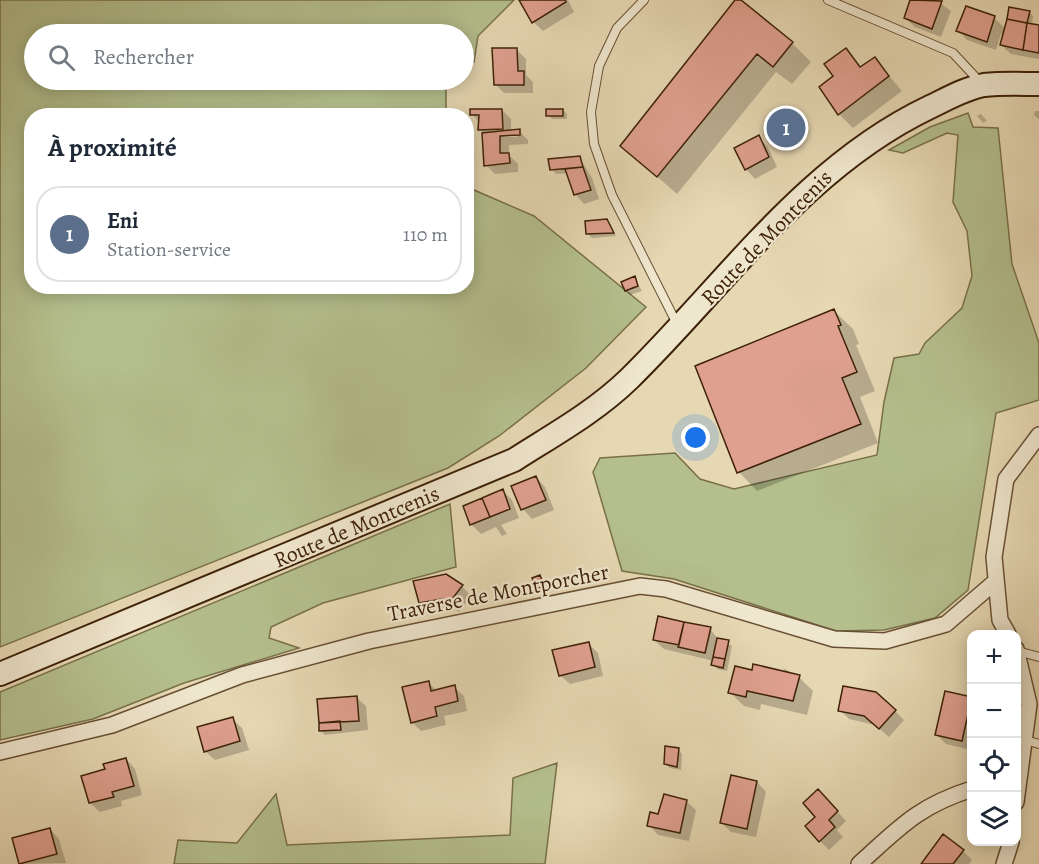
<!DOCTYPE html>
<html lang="fr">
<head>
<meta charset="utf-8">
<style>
	body { margin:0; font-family:Alegreya,serif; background:#f2f2f3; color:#1f2937 }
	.controls { position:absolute; right:18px; bottom:18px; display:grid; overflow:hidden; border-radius:12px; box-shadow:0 3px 15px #0003 }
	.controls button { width:54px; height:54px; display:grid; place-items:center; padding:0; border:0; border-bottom:2px solid #e0e1e3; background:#fff; color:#1f2937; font:30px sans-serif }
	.you { position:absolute; left:696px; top:438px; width:21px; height:21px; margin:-15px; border:4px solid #fff; border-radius:50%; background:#1a73e8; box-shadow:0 0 0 9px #1a73e833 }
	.badge { display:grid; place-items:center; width:39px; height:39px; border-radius:50%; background:#2563eb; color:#fff; font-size:20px; font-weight:700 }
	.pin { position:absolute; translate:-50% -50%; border:3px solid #fff; box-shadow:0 2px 6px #0006 }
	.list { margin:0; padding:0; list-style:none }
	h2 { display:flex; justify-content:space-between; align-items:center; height:78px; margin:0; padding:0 24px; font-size:26px }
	h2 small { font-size:20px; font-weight:400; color:#747a83 }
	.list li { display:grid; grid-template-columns:39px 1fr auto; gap:18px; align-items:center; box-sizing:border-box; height:96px; margin:0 12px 12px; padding:0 12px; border:2px solid #e0e1e3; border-radius:24px }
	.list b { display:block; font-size:22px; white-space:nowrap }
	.list p { margin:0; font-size:20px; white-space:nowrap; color:#747a83 }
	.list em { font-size:20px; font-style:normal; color:#747a83 }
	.icon { flex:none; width:33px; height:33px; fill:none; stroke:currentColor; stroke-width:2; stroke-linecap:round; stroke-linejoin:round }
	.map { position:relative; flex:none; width:1039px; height:864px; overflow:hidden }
	.search { position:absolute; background:#fff; box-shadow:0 3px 15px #0003; left:24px; top:24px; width:450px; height:66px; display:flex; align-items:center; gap:15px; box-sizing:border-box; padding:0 21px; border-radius:33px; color:#747a83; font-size:22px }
	.panel { position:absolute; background:#fff; box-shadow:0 3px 15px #0003; left:24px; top:108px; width:450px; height:186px; border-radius:24px }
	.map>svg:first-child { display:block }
</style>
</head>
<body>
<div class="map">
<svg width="1039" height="864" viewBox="0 0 1039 864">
	<rect width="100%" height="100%" fill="#e6d8b3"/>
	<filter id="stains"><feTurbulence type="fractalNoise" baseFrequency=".00333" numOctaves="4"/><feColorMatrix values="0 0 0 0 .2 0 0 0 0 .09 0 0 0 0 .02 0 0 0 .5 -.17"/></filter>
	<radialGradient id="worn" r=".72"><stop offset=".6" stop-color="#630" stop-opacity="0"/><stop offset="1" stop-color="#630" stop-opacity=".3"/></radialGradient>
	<path fill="#b4bf8d" stroke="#79704a" stroke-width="1.5" d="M0 0H514L478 36 474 62 464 67V34H34V80H446V115L32 116V286H466L467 187 534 216 646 307 586 368 499 436 448 468 0 647Z
		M968 113 973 127 998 128 1012 264 1039 343V400L996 413 968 590 935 618 884 630 836 631 674 579 622 571 593 472 600 458 675 453 700 479 734 489 877 455 884 402 894 358 919 354 925 343 962 308 972 276 967 231 953 202 958 135 947 133 903 153 889 150 930 127Z
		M450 504 456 567 323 603 271 627 269 638 299 648 184 683 93 719 0 740V692Z
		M557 763 545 864H174L178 840 237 843 276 794 287 845 510 835 513 778Z"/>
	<path fill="#0003" fill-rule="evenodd" d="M521 0H568L574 12 543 31 533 22Z
		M737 0 792 43 811 62 792 84 776 72 677 194 622 146Z
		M912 0H936L951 11 941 37 915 27 905 18Z
		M1029 12 1033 16 1032 25 1039 27V59L1011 54 1001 45 1004 35 1001 34 996 50 967 40 958 30 994 18 1006 29Z
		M516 49 526 59V75L533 82V93H504L495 84Z
		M845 50 862 68 875 59 902 91 853 128 839 114 835 76Z
		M502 110 511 119V131H519L528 140V144L509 145V155L518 164V172L495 174 486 165 483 133 480 129V123L472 114ZM502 134H516L517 137H505Z
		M563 110 567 114V119H552L548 115Z
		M1035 111H1039V119L1034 115Z
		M981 114 987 121 983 123 977 116Z
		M758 137 768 147 777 167 755 179 746 169Z
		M579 157 592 178 599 199 584 204 575 194 568 173 556 174 552 169Z
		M606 221 616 236 592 238 588 234Z
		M634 278 642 291 630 295 626 290Z
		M834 311 853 329 859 344 856 345 875 391 860 397 878 443 757 491 739 472 697 367Z
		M536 477 545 487 554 510 532 519 523 509Z
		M503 491 512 500 519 518 501 525 507 534 502 536 496 527 481 534 471 524 465 507Z
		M540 577 548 591 542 593 538 588Z
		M462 586 471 596 459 612 452 608 429 612 420 602Z
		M710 629 719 640 732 646 727 671 717 669 714 661 664 649 654 640Z
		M588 643 598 653 603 676 570 684 560 675Z
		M783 668 799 677 813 691 807 715 761 704 760 710 744 706 730 692 753 672 786 674Z
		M428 682 437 691 454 687 464 696 467 711 444 716 446 725 421 731 412 722Z
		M356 697 366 706 368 730 325 735 321 731Z
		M972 699 971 750 946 744 937 735Z
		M840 710 895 711 904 720 889 737 875 725 849 719Z
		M232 719 242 728 249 750 215 760 205 751Z
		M678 749 682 754 681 770 670 768 665 764Z
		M126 759 135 769 142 795 121 801 122 806 100 812 90 803 83 777 107 770Z
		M757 782 766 792 756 837 731 832 722 823Z
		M827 800 846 821 837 830 843 837 829 850 820 841 817 817Z
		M686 801 696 810 689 841 658 835 649 825Z
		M50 829 59 839 66 863 21 864Z
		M963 851 972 860 969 864H923Z"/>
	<path fill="#dfa08f" stroke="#3e2108" stroke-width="1.5" d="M519 0H565L566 2 532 23Z
		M735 0H741L793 42 773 67 757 54 657 177 620 146Z
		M910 0 942 1 932 29 904 18Z
		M966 6 995 16 987 42 956 31Z
		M1009 7 1030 11 1027 23 1007 19Z
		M1007 19 1027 23 1023 50 1000 45Z
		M1027 23 1039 25V53L1023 50Z
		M492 48H517L518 71H524V85H494Z
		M846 48 860 67 875 57 889 76 838 115 819 87 833 76 824 64Z
		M470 109H502L503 129 478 130 479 115H470Z
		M546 109H563V116H546Z
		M520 129V135L500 136V153H509L510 163 484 166 482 133Z
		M759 135 769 157 745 170 734 148Z
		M580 156 583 167 550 170 548 159Z
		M583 167 591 190 574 195 565 169Z
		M607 219 614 233 586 234 585 221Z
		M635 276 638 286 625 291 621 282Z
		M834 309 841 325 838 326 857 372 842 378 861 424 737 473 695 366Z
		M536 476 546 500 521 510 511 486Z
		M503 489 510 509 490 517 482 498Z
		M482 498 490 517 470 525 463 506Z
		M446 574 463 585 449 603 442 599 419 603 413 581Z
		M540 575 544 586 537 589 532 578Z
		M658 616 684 622 679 645 653 640Z
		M684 622 711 627 705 653 678 647Z
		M717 638 729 640 725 659 713 657Z
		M589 642 595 667 559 676 552 650Z
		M713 657 725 659 723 668 711 665Z
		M753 664 800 675 793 701 747 691 746 697 728 693 735 666 752 670Z
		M429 681 431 691 455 685 458 701 435 707 437 716 411 723 402 687Z
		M843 686 876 692 896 710 879 729 864 716 838 711Z
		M945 691 972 697 962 741 935 735Z
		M357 696 359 721 319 723 317 699Z
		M233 717 240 741 204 752 197 727Z
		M340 721 341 730 319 731V723Z
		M665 746 679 748 677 767 664 764Z
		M126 758 134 786 112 792 114 797 89 803 81 776 105 769 103 764Z
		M731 775 757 781 747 829 720 823Z
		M818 789 838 811 829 820 835 827 819 842 805 826 815 817 803 803Z
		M664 794 687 800 680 833 647 826 650 812 658 814Z
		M50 828 57 854 19 864 12 838Z
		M943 834 964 850 953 864H921Z"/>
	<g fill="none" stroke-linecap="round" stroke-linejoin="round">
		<g stroke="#684f33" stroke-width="10">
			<path id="lane" d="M644 0 617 28 599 66 591 112 594 144 612 195 677 324
				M828 0 953 53 980 82
				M1017 651 1039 657
				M1025 740 1039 744"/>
		</g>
		<g stroke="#684f33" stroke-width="18">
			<path id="street" d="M1008 634 1000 620 994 557 1006 479 1039 435
				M1016 649 1029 704 1016 802
				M0 752 112 725 242 675 369 641 640 586 666 589 834 639 885 641 946 624 996 581
				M859 864C899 828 918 806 972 789
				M1004 864 1011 842"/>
		</g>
		<g stroke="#3e2108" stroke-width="26">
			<path id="secondary" d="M0 674 514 460C553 435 595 412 629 379 726 284 804 167 930 107 947 99 966 88 984 85 1002 83 1021 84 1039 84"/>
		</g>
		<use href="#lane" stroke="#efe6ce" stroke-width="8"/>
		<use href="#street" stroke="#efe6ce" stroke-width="15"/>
		<use href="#secondary" stroke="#efe6ce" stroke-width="22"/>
	</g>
	<g text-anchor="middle" stroke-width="4.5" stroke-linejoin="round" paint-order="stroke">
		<g font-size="22" fill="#3e2108" stroke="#efe6ce">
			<text transform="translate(766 237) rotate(-46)" y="8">Route de Montcenis</text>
			<text transform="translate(356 526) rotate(-23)" y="8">Route de Montcenis</text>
			<text transform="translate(498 592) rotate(-11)" y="8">Traverse de Montporcher</text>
		</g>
	</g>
	<rect width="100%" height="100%" filter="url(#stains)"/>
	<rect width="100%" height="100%" fill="url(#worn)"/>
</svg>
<div class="controls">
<button>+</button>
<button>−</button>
<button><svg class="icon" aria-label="locate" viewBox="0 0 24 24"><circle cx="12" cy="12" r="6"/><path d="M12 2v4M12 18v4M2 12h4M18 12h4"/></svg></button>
<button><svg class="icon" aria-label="layers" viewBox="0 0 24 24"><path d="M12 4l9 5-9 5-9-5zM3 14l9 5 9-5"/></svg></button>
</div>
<div class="you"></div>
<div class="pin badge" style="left:786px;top:128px;background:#5c6f8a">1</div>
<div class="search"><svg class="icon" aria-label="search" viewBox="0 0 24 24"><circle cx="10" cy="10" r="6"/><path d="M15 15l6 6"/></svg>Rechercher</div>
<section class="panel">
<h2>À proximité<small></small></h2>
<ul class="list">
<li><span class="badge" style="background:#5c6f8a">1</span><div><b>Eni</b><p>Station-service</p></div><em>110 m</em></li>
</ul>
</section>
</div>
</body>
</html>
